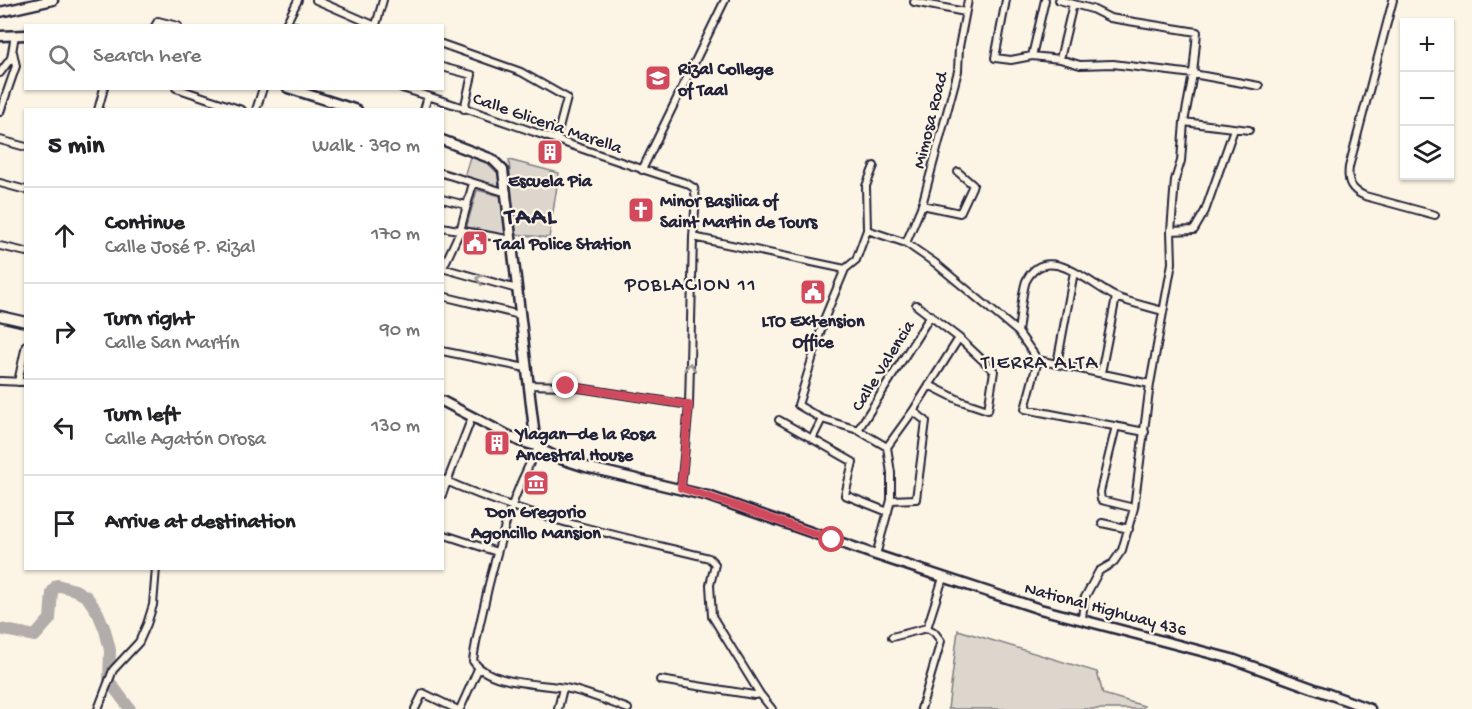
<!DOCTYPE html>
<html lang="en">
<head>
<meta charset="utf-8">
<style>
	body { margin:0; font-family:"Gochi Hand",sans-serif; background:#f2f2f2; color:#202124 }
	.controls { position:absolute; right:18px; top:18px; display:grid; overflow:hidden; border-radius:0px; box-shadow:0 2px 4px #0004 }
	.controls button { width:54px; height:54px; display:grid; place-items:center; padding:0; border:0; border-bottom:2px solid #e0e0e0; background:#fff; color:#202124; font:30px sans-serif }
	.stop { position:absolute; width:18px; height:18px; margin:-14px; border:4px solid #d1495b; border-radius:50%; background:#fff }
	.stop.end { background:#d1495b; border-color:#fff; box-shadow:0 2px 6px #0008 }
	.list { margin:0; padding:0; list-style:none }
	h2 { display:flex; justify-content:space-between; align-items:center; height:78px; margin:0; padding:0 24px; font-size:26px }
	h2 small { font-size:20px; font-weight:400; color:#757577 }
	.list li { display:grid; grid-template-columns:39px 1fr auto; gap:18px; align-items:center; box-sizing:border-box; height:96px; padding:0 24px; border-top:2px solid #e0e0e0 }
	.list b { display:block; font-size:22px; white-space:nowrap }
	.list p { margin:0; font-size:20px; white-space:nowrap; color:#757577 }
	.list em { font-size:20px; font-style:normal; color:#757577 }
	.icon { flex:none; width:33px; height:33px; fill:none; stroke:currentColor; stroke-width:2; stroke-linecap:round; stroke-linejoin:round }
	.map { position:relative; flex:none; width:1472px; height:709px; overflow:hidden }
	.search { position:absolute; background:#fff; box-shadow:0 2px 4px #0004; left:24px; top:24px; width:420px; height:66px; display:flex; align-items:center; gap:15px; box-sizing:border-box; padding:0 21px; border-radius:0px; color:#757577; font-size:22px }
	.panel { position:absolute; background:#fff; box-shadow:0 2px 4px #0004; left:24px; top:108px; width:420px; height:462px; border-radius:0px }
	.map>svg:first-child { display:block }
</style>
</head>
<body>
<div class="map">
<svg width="1472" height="709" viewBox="0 0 1472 709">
	<rect width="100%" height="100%" fill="#fcf5e5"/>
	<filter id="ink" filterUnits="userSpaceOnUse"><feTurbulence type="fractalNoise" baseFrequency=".0167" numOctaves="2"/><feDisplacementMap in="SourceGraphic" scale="12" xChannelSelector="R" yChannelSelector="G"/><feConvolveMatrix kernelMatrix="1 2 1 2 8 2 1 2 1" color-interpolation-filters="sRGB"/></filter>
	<g filter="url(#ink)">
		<path fill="#dcd6cc" stroke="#7f7c84" stroke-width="1.5" d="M471 154 491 162 500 171 502 187 464 177Z
			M509 160 559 173 549 238 515 234Z
			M477 190 505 197 509 238 468 229 467 225Z
			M958 630 1097 672 1103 694 1144 706 1142 709H948Z"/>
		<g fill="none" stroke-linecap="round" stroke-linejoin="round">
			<path stroke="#b2adab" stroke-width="12" d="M0 629 35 636 50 619 52 592 57 585 75 590 87 597 98 613 105 630 110 650 109 681 130 709"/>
			<g stroke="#22223b" stroke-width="10">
				<path id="minor" d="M316 0 376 26
					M1006 0 995 58 1011 60 1032 56 1060 59 1080 65 1113 64 1193 74 1259 86
					M1059 0 1092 9 1110 18 1197 32 1193 74 1184 122 1181 161 1175 180 1171 231 1172 263 1150 384 1134 508 1122 550 1113 563 1099 571 1084 599 1082 619
					M1393 0 1349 167C1347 182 1351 190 1365 196L1435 215
					M914 2 965 12
					M286 23 296 26
					M376 25 383 0
					M155 26 158 21 178 26
					M285 26 298 0
					M442 44 521 72 567 98 556 140
					M1032 56 1045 0
					M1060 59 1073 4
					M442 67 472 75 464 109
					M0 73 11 58 15 35
					M176 88 242 110
					M402 88C498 117 590 154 686 183L694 188 696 198 693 237 689 405 681 488
					M98 110 104 88
					M256 110 263 88
					M424 110 428 96
					M0 112 16 66 13 52
					M1184 122 1249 130
					M0 140 26 147
					M874 166 866 186 867 230 856 260 845 269 825 317 798 405 822 419 858 430 887 447
					M642 170 725 0
					M442 173 507 193
					M0 183 26 190
					M442 199 466 205
					M922 205 960 213 973 185 958 172
					M442 227 512 240
					M867 230 906 243 935 263 1018 332 1038 360 1150 384
					M1171 231 1194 230 1205 211 1234 129
					M693 237 845 269
					M906 243 922 205 958 71 959 47 968 0
					M0 246 26 252
					M442 268 517 289
					M442 270 460 231 473 183
					M442 296 520 315
					M916 305 959 338 994 371 988 410 961 401 929 385
					M1018 332C1020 320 1022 291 1026 281 1046 241 1090 284 1114 296 1129 303 1147 306 1163 311
					M442 351 526 368
					M1038 360 1025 409 1145 432
					M1057 364 1074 272
					M1101 373 1116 297
					M0 381 26 382
					M18 382 26 345
					M528 385 566 386 689 405
					M779 420 853 462 845 495 888 512
					M1116 426 1100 492 1101 500 1134 508
					M858 430 931 315
					M812 439 822 419
					M538 448C513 492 500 540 488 588 483 612 476 636 473 661 490 685 537 683 565 688 586 692 607 701 628 709
					M442 479C524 517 621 536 709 558L715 564 710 585 712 616 760 694 772 709
					M442 495 472 417
					M891 500 916 499 926 421 913 411
					M1102 523 1129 529
					M442 534 497 552
					M876 555 891 500V473L887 447 913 411 959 338
					M892 637 927 628 943 578
					M660 680 754 695 760 694
					M98 709 113 670 139 642 147 624 153 605 156 568
					M415 709 423 693 456 709
					M460 709 478 669
					M558 709 563 688
					M921 709 941 641 934 632 927 628"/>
			</g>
			<g stroke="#22223b" stroke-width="13">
				<path id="major" d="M0 12 53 0
					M0 36 26 35
					M288 88 357 110
					M442 140 492 159 503 170 536 446
					M0 316 26 322
					M442 401 519 441 536 446 538 448 561 459 586 467 708 496 876 555 1040 609 1232 659 1370 709"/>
			</g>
			<use href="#minor" stroke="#fcf5e5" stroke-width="6"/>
			<use href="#major" stroke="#fcf5e5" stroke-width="8"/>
		</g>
		<defs><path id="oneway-chevron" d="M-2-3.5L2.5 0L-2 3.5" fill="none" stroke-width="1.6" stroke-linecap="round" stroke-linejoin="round" transform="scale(1.5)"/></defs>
		<g stroke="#9a9698">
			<use href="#oneway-chevron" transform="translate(480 279) rotate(-164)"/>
			<use href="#oneway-chevron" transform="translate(690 367) rotate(-88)"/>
		</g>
	</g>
	<g fill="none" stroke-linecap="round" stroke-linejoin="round" filter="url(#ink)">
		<path stroke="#d1495b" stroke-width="8" d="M566 386 689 405 681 488 734 505 832 540"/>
	</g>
	<defs>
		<g id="university-square" transform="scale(1.35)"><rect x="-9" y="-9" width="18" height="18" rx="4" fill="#d1495b" stroke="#fcf5e5"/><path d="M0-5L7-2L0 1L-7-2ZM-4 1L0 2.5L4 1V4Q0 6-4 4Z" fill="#fff"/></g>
		<g id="building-square" transform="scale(1.35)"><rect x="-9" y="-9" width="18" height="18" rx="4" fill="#d1495b" stroke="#fcf5e5"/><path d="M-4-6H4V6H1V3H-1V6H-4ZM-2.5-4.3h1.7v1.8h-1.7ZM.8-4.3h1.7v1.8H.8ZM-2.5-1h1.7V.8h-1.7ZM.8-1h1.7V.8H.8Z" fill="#fff"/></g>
		<g id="church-square" transform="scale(1.35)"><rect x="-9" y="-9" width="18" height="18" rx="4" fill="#d1495b" stroke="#fcf5e5"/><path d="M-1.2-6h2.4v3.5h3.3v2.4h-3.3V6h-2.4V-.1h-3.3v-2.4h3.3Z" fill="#fff"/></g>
		<g id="civic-square" transform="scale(1.35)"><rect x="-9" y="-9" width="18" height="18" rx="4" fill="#d1495b" stroke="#fcf5e5"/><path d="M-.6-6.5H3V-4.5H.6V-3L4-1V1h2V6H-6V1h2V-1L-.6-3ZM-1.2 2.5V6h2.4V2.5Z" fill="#fff"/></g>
		<g id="museum-square" transform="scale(1.35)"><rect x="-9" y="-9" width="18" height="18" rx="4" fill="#d1495b" stroke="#fcf5e5"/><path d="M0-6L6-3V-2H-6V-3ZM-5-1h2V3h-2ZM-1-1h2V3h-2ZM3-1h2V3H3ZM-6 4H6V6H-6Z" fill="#fff"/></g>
	</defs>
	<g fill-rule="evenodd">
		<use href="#university-square" x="658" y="78"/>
		<use href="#building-square" x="550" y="152"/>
		<use href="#church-square" x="641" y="210"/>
		<use href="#civic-square" x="475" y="243"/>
		<use href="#civic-square" x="813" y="292"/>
		<use href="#building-square" x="497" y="443"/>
		<use href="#museum-square" x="536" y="483"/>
	</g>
	<g text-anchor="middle" stroke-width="4.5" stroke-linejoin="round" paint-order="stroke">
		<g font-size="18" font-weight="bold" fill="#22223b" stroke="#fcf5e5" text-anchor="start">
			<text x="678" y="74">Rizal College<tspan x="678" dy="21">of Taal</tspan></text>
			<text x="550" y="186" text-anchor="middle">Escuela Pia</text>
			<text x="660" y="206">Minor Basilica of<tspan x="660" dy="21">Saint Martin de Tours</tspan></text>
			<text x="494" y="249">Taal Police Station</text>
			<text x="813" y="326" text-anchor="middle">LTO Extension<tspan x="813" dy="21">Office</tspan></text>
			<text x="516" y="439">Ylagan–de la Rosa<tspan x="516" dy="21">Ancestral House</tspan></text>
			<text x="536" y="517" text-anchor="middle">Don Gregorio<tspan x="536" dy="21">Agoncillo Mansion</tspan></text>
		</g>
		<g font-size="18" fill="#22223b" stroke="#fcf5e5">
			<text transform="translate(929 120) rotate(-76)" y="6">Mimosa Road</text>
			<text transform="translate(548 122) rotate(19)" y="6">Calle Gliceria Marella</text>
			<text transform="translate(882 365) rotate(-58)" y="6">Calle Valencia</text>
			<text transform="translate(1106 608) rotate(15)" y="6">National Highway 436</text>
		</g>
		<g font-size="20" letter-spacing="1.5" fill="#22223b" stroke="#fcf5e5">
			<text x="691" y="290">POBLACION 11</text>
			<text x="1040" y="368">TIERRA ALTA</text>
		</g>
		<g font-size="24" font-weight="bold" letter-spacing="1.5" fill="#22223b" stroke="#fcf5e5">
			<text x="531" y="223">TAAL</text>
		</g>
	</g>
</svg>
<div class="controls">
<button>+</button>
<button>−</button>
<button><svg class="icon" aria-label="layers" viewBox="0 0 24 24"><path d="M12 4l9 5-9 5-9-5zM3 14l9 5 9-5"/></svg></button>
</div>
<div class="stop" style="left:832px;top:540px"></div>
<div class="stop end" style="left:566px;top:386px"></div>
<div class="search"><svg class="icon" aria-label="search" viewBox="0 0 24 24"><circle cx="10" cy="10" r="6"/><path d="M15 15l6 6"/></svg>Search here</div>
<section class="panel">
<h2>5 min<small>Walk · 390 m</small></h2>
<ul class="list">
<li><svg class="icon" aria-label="ahead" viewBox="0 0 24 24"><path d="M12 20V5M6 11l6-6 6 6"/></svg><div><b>Continue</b><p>Calle José P. Rizal</p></div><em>170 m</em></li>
<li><svg class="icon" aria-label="right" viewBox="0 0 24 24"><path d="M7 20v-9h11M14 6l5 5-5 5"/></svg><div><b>Turn right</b><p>Calle San Martín</p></div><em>90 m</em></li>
<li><svg class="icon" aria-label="left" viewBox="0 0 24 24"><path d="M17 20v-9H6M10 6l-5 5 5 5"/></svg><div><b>Turn left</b><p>Calle Agatón Orosa</p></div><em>130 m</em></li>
<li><svg class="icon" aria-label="arrive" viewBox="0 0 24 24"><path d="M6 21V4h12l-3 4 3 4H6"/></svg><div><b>Arrive at destination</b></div></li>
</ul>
</section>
</div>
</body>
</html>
